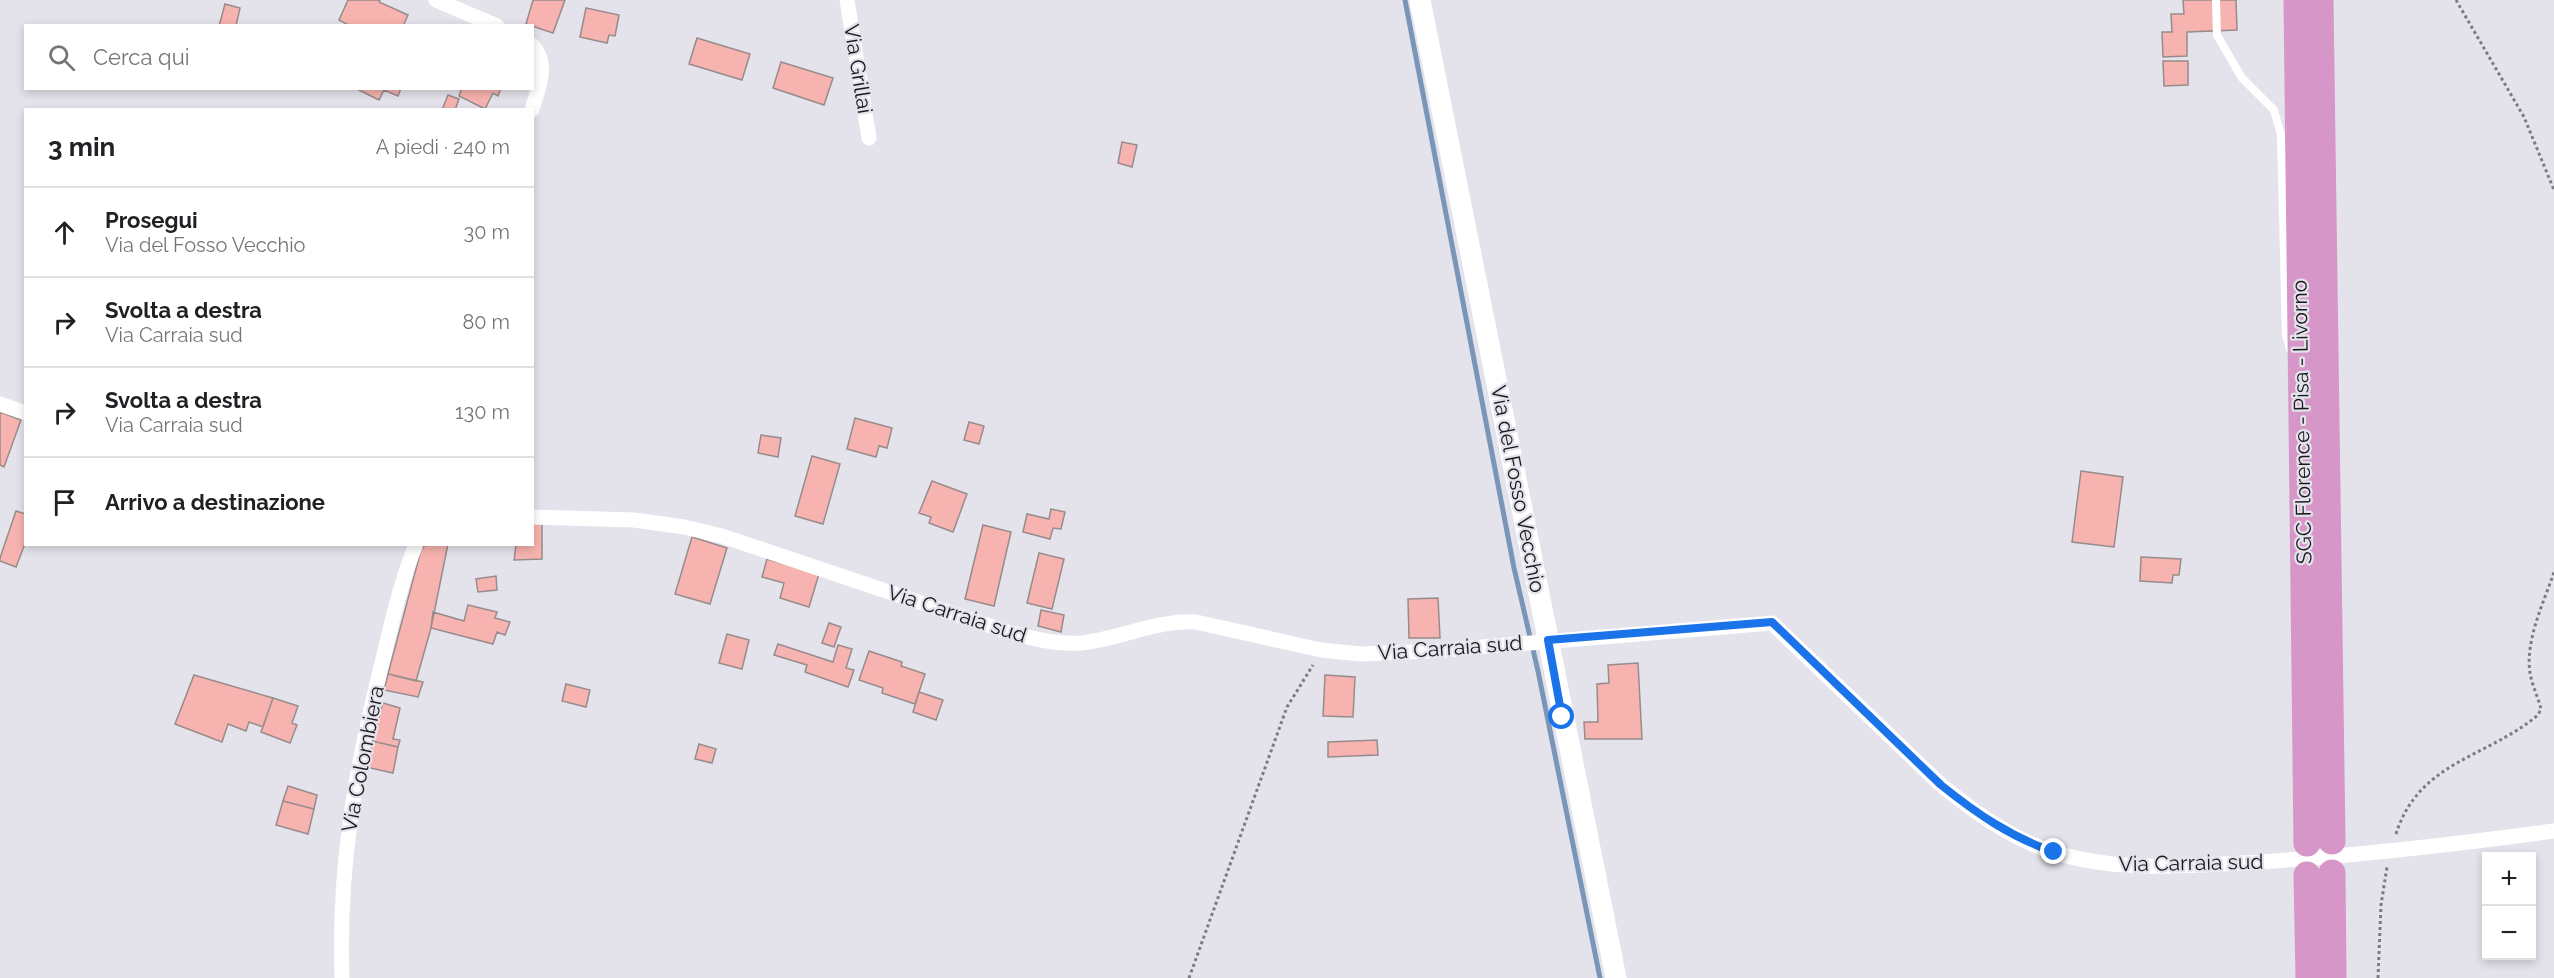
<!DOCTYPE html>
<html lang="it">
<head>
<meta charset="utf-8">
<style>
	body { margin:0; font-family:Raleway,sans-serif; background:#f6f6f6; color:#202124 }
	.controls { position:absolute; right:18px; bottom:18px; display:grid; overflow:hidden; border-radius:0px; box-shadow:0 3px 9px #0003 }
	.controls button { width:54px; height:54px; display:grid; place-items:center; padding:0; border:0; border-bottom:2px solid #e0e0e0; background:#fff; color:#202124; font:30px sans-serif }
	.stop { position:absolute; width:18px; height:18px; margin:-14px; border:4px solid #1a73e8; border-radius:50%; background:#fff }
	.stop.end { background:#1a73e8; border-color:#fff; box-shadow:0 2px 6px #0008 }
	.list { margin:0; padding:0; list-style:none }
	h2 { display:flex; justify-content:space-between; align-items:center; height:78px; margin:0; padding:0 24px; font-size:26px }
	h2 small { font-size:20px; font-weight:400; color:#757577 }
	.list li { display:grid; grid-template-columns:39px 1fr auto; gap:18px; align-items:center; box-sizing:border-box; height:90px; padding:0 24px; border-top:2px solid #e0e0e0 }
	.list b { display:block; font-size:22px; white-space:nowrap }
	.list p { margin:0; font-size:20px; white-space:nowrap; color:#757577 }
	.list em { font-size:20px; font-style:normal; color:#757577 }
	.icon { flex:none; width:33px; height:33px; fill:none; stroke:currentColor; stroke-width:2; stroke-linecap:round; stroke-linejoin:round }
	.map { position:relative; flex:none; width:2554px; height:978px; overflow:hidden }
	.search { position:absolute; background:#fff; box-shadow:0 3px 9px #0003; left:24px; top:24px; width:510px; height:66px; display:flex; align-items:center; gap:15px; box-sizing:border-box; padding:0 21px; border-radius:0px; color:#757577; font-size:22px }
	.panel { position:absolute; background:#fff; box-shadow:0 3px 9px #0003; left:24px; top:108px; width:510px; height:438px; border-radius:0px }
	.map>svg:first-child { display:block }
</style>
</head>
<body>
<div class="map">
<svg width="2554" height="978" viewBox="0 0 2554 978">
	<rect width="100%" height="100%" fill="#e4e2eb"/>
	<g fill="none" stroke-linecap="round" stroke-linejoin="round">
		<path stroke="#7a95b8" stroke-width="5" d="M1405 0 1514 568 1538 671 1600 978"/>
	</g>
	<path fill="#f7b3af" stroke="#978c8b" stroke-width="1.5" d="M348 0H380L379 2 408 15 403 26H350L339 20Z
		M533 0H565L553 33 526 24Z
		M2183 0H2236L2237 30 2187 32V56L2163 57 2162 32H2172L2171 14H2184Z
		M225 4 240 8 236 26H219Z
		M586 8 619 15 615 36 609 35 607 43 580 37Z
		M697 38 750 54 742 80 689 64Z
		M2163 61H2188V85L2164 86Z
		M781 62 833 78 824 105 773 88Z
		M355 88H401L398 96 384 90 379 100Z
		M462 88H501L498 96 493 93 485 109 459 96Z
		M448 95 459 99 455 110H442Z
		M1122 142 1137 145 1132 167 1118 163Z
		M0 412 21 420 4 467 0 465Z
		M855 418 892 428 887 448 879 446 876 457 847 449Z
		M969 422 984 426 979 444 964 440Z
		M761 435 781 438 778 457 758 453Z
		M812 456 840 464 823 524 795 516Z
		M2081 471 2123 477 2114 547 2072 542Z
		M932 481 967 494 953 532 929 523 931 517 919 513Z
		M1051 509 1065 512 1061 529 1053 528 1050 539 1023 532 1027 514 1049 519Z
		M16 511 26 514V541L16 567 0 561V558Z
		M532 522H542V559L514 560 516 545H482L532 544Z
		M983 525 1011 532 994 606 965 599Z
		M692 537 727 548 710 604 675 594Z
		M426 544H448L431 628 416 681 388 674 421 550Z
		M1039 553 1064 559 1052 609 1027 603Z
		M2141 557 2181 559 2179 575H2173L2172 583 2140 581Z
		M767 559 819 574 809 607 780 598 784 583 762 577Z
		M496 576 497 590 478 592 476 579Z
		M1438 598 1440 638H1409L1408 599Z
		M468 605 497 612 495 618 510 622 505 635 497 632 493 644 431 628 433 612 464 621Z
		M1041 610 1064 615 1061 632 1038 626Z
		M829 623 841 627 834 647 822 643Z
		M727 634 749 640 742 669 719 663Z
		M778 644 833 662 838 645 852 649 846 668 854 670 848 687 805 672 807 665 774 655Z
		M869 651 902 662 901 666 925 674 915 704 882 693 883 688 859 680Z
		M1638 663 1642 739H1585L1584 722H1598L1597 684 1609 683 1608 665Z
		M388 674 423 682 418 697 384 690Z
		M194 675 273 698 263 727 249 722 246 731 228 724 222 742 175 724Z
		M1325 675 1355 677 1353 717 1323 716Z
		M566 684 590 690 586 707 562 701Z
		M919 692 943 700 936 720 913 712Z
		M273 698 298 706 292 723 297 725 290 743 261 732Z
		M383 703 400 708 393 739 400 740 398 747 372 741Z
		M1377 740 1378 755 1328 757V742Z
		M372 741 398 747 393 773 366 767Z
		M699 744 716 749 712 763 695 759Z
		M288 786 317 795 314 809 283 801Z
		M283 801 314 809 308 834 276 825Z"/>
	<g fill="none" stroke-linecap="round" stroke-linejoin="round">
		<path stroke="#7c7b81" stroke-width="3" stroke-dasharray="3 3" stroke-linecap="butt" d="M2456 0 2524 117 2554 190
			M2396 834C2419 761 2487 758 2538 715L2541 709C2538 697 2532 685 2530 673 2525 640 2544 602 2554 572
			M1189 978 1287 707 1313 665
			M2378 978 2381 905 2387 867"/>
		<path stroke="#fff" stroke-width="8" d="M2216 0 2217 35 2242 78 2274 110 2281 135 2286 335 2290 349"/>
		<path stroke="#fff" stroke-width="15" d="M436 0 497 26
			M847 0 869 138
			M532 110C538 88 550 64 532 45
			M0 404 26 413
			M532 517 634 520 684 527 722 536 1008 632C1032 638 1056 645 1081 643 1120 639 1156 620 1196 622L1321 650 1361 654 1433 651 1772 623 1941 785C1976 813 2010 838 2053 852 2116 872 2178 866 2242 863 2347 857 2450 845 2554 831
			M342 978C338 870 355 771 381 667 391 626 400 584 416 544"/>
		<path stroke="#fff" stroke-width="21" d="M1420 0 1616 978"/>
		<path stroke="#d697c8" stroke-width="27" d="M2297 0 2307 843
			M2320 0 2332 841
			M2332 873 2333 978
			M2307 875 2309 978"/>
	</g>
	<g fill="none" stroke-linecap="round" stroke-linejoin="round">
		<path stroke="#1a73e8" stroke-width="8" d="M1562 717 1548 640 1772 622 1941 785C1977 814 2011 837 2054 852"/>
	</g>
	<g text-anchor="middle" stroke-width="4.5" stroke-linejoin="round" paint-order="stroke">
		<g font-size="21" fill="#19181c" stroke="#e4e2eb">
			<text transform="translate(858 69) rotate(81)" y="7">Via Grillai</text>
			<text transform="translate(2302 422) rotate(-91)" y="7">SGC Florence - Pisa - Livorno</text>
			<text transform="translate(1518 489) rotate(79)" y="7">Via del Fosso Vecchio</text>
			<text transform="translate(957 614) rotate(18)" y="7">Via Carraia sud</text>
			<text transform="translate(1450 648) rotate(-4)" y="7">Via Carraia sud</text>
			<text transform="translate(363 759) rotate(-79)" y="7">Via Colombiera</text>
			<text transform="translate(2191 863) rotate(-1)" y="7">Via Carraia sud</text>
		</g>
	</g>
</svg>
<div class="controls">
<button>+</button>
<button>−</button>
</div>
<div class="stop" style="left:1562px;top:717px"></div>
<div class="stop end" style="left:2054px;top:852px"></div>
<div class="search"><svg class="icon" aria-label="search" viewBox="0 0 24 24"><circle cx="10" cy="10" r="6"/><path d="M15 15l6 6"/></svg>Cerca qui</div>
<section class="panel">
<h2>3 min<small>A piedi · 240 m</small></h2>
<ul class="list">
<li><svg class="icon" aria-label="ahead" viewBox="0 0 24 24"><path d="M12 20V5M6 11l6-6 6 6"/></svg><div><b>Prosegui</b><p>Via del Fosso Vecchio</p></div><em>30 m</em></li>
<li><svg class="icon" aria-label="right" viewBox="0 0 24 24"><path d="M7 20v-9h11M14 6l5 5-5 5"/></svg><div><b>Svolta a destra</b><p>Via Carraia sud</p></div><em>80 m</em></li>
<li><svg class="icon" aria-label="right" viewBox="0 0 24 24"><path d="M7 20v-9h11M14 6l5 5-5 5"/></svg><div><b>Svolta a destra</b><p>Via Carraia sud</p></div><em>130 m</em></li>
<li><svg class="icon" aria-label="arrive" viewBox="0 0 24 24"><path d="M6 21V4h12l-3 4 3 4H6"/></svg><div><b>Arrivo a destinazione</b></div></li>
</ul>
</section>
</div>
</body>
</html>
